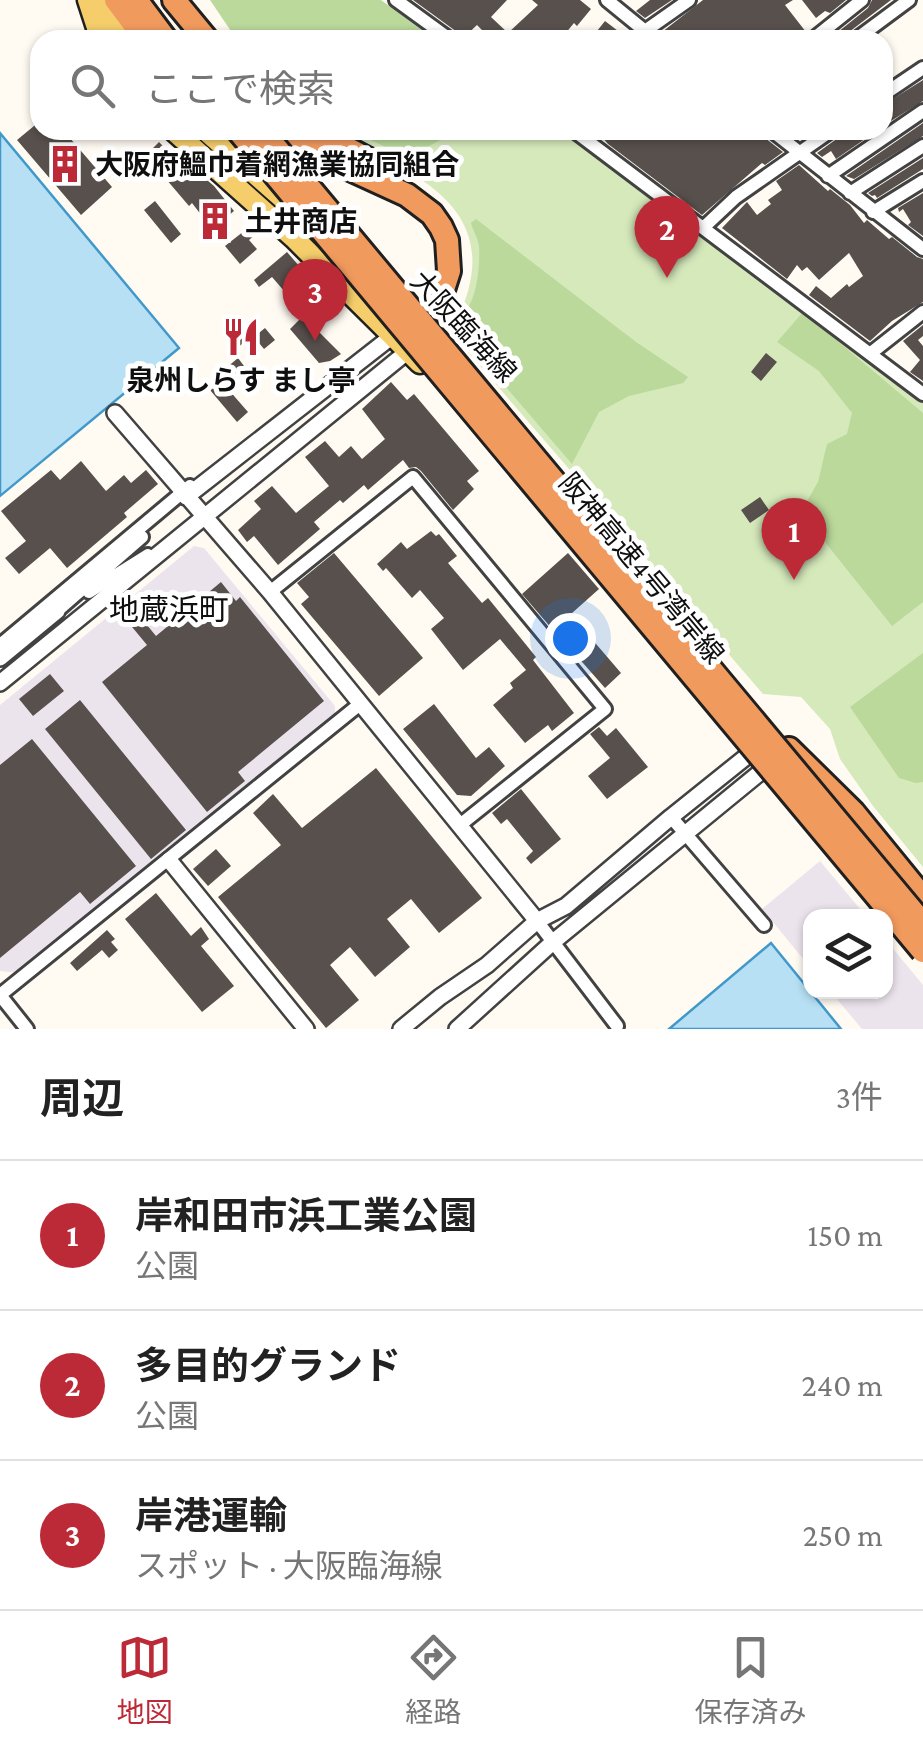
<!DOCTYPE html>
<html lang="ja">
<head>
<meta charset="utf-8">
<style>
	body { margin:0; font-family:"Crimson Pro","Noto Sans JP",serif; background:#f2f2f2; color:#222 }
	.controls { position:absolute; right:30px; bottom:30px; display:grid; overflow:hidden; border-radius:20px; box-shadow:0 2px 8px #0004 }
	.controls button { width:90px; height:90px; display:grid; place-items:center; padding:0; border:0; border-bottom:2px solid #e0e0e0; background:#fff; color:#222; font:50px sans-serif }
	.you { position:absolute; left:570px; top:638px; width:35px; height:35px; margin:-25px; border:8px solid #fff; border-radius:50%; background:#1a73e8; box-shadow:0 0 0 15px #1a73e833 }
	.badge { display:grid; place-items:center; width:65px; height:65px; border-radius:50%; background:#bd2a37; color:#fff; font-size:32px; font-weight:700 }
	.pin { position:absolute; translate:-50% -82px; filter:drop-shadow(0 2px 5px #0008) }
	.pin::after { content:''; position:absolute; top:52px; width:35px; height:30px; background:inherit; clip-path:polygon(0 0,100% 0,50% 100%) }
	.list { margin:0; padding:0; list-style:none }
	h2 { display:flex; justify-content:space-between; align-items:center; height:130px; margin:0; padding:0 40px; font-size:42px }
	h2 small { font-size:32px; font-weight:400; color:#767676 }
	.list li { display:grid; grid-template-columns:65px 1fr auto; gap:30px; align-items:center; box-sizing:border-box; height:150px; padding:0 40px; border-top:2px solid #e0e0e0 }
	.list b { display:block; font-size:38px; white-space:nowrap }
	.list p { margin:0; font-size:32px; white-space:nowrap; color:#767676 }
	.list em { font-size:32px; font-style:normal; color:#767676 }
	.icon { flex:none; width:55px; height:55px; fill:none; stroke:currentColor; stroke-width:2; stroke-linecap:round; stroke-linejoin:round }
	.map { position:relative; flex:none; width:923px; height:1029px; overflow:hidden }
	.search { position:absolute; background:#fff; box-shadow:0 2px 8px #0004; left:30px; right:30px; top:30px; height:110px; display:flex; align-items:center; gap:25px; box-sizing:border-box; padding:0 35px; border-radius:30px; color:#767676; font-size:38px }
	.sheet { height:580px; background:#fff }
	nav { display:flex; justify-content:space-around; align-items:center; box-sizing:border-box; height:140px; border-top:2px solid #e0e0e0; background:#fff; font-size:28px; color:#767676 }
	nav a { display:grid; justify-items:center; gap:5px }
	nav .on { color:#bd2a37 }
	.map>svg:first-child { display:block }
</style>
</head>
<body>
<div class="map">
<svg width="923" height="1029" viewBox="0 0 923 1029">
	<rect width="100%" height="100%" fill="#fffbf2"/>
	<path fill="#ece4ed" d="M194 546 204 548 335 706V714L20 973 0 971V705Z
		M820 861 866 916H810V967L762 909Z
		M886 940 923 985V1029H862L831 992H886Z"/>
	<path fill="#d5e9bb" d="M327 130H563L717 241 923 396V867L873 806 840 759 830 729 801 697 763 694 457 339 453 327C458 315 465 303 468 291 495 195 392 164 327 130Z"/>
	<path fill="#bad99b" d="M210 0H381L435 40H237Z
		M349 130H459L416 153 394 151Z
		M476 219 636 342 688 377 683 383 629 396 599 412 572 464 462 336C458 320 468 311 473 297 478 283 480 261 479 246 478 238 473 231 471 223Z
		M803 312 923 413V602L892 626 801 512 818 482 827 444 847 434 852 413 819 371 777 342Z
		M923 653V782L916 783 899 778 850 707Z"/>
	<path fill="#b7e0f5" stroke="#4099ca" stroke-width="2.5" d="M0 133 179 348 0 496Z
		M771 943 841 1029H669Z"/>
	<path fill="#58504c" d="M413 0H507L491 17 508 33 538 5 532 0H580L591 9 577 26 574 23 560 40H485L486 34 477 25 461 40 457 32Z
		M650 0H672L645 18 636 11Z
		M703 0H793L785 5 806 32 802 40H725L720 33 710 40H668L662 32Z
		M802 0H846L830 13 825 11 816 18Z
		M872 0H891L849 32 845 40H828L868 8Z
		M605 21 622 34 617 40H612L607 35 603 40H598L593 36Z
		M923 80V101L883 126V105Z
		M40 121V130H63L112 187 81 215 17 140Z
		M923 123V136L854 179 846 176Z
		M608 130H667L673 138 681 130H761L765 138 783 152 765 165 762 163 702 215 608 144 601 136Z
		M842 130H878L836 159 831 151 822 157 817 153 838 138Z
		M159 142 168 151 165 154 179 169 187 163 214 186 234 211 212 229 192 203 189 206 166 179 168 177 147 154Z
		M923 158V169L877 198 875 195 872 196 868 193Z
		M799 165 828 191 830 189 850 205 864 223 867 220 889 239 892 237 917 257 923 259V302L892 321 870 341 809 295 816 286 831 298 847 284 849 287 863 276 849 253 819 280 807 267 802 271 797 265 787 279 722 228 747 202 757 215 771 204 768 200 782 190 776 181Z
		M923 193V236L908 225 911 222 903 209 899 212 898 208Z
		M155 201 181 234 171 243 144 210Z
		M253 224 259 231 249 240 257 249 240 264 225 246Z
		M287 252 306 274 285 292 272 277 259 287 254 280Z
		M303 316 341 354 330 361 319 363 290 329Z
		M923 325V336L918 340 923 346V381L910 372 920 360 903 341Z
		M244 326 252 336 237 348 229 339Z
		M265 328 275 340 264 349 254 337Z
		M766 353 777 362 761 381 751 372Z
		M238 358 244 366 226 382 219 374Z
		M221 381 248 412 237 422 210 390Z
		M391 382 407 400 414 394 479 471 467 481 474 489 453 510 421 471 416 467 409 468 403 460 368 490 364 485 343 503 340 500 314 522 320 529 278 565 254 536 247 542 238 530 261 509 254 501 272 486 296 513 329 486 305 457 325 441 339 457 351 446 362 459 385 439 362 409Z
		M81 461 106 491 124 475 131 483 146 470 158 484 124 513 127 517 67 568 50 548 19 574 5 558 26 541 1 511 51 470 60 480Z
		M760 497 769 510 750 523 741 510Z
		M431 531 436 536 439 534 457 556 448 563 482 603 488 598 536 657 533 660 574 713 552 731 548 725 525 743 493 705 513 688 510 683 526 670 500 639 463 670 431 629 444 618 420 590 412 598 386 568 383 571 377 564 401 542 407 549Z
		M334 553 423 658 379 696 301 604 309 597 297 583Z
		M568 553 599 589 553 630 522 594Z
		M221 582 236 601 240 597 324 701 238 772 245 781 207 812 102 682 147 645 118 610 128 602 156 636Z
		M585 631 621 673 605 688 568 646Z
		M50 674 64 691 33 716 19 699Z
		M80 700 186 830 151 859 45 729Z
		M434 704 476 758 489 747 505 766 471 796 457 795 403 729Z
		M599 727 607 736 616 728 648 767 607 799 588 776 610 758 590 734Z
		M32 739 136 866 90 904 80 892 0 958V765Z
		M376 768 482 898 439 933 411 899 387 919 410 947 375 977 350 947 330 965 359 1000 326 1028 218 897 281 845 253 813 273 794 302 828Z
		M521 789 561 839 531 864 526 858 533 851 507 819 501 824 492 813Z
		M216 849 231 866 208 886 193 869Z
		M156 893 191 936 201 927 209 939 201 946 234 986 202 1012 125 919Z
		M107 930 115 939 111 942 118 950 109 958 102 950 77 971 70 963Z"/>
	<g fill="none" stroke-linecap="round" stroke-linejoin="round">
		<g stroke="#424242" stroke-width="18">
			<path id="minor" d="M396 0 451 40
				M607 0 656 40
				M645 31 689 0
				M812 40 862 0
				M855 40 909 0
				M883 95 923 68
				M573 130 923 394
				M771 130 923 249
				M828 176 923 111
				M850 193 923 146
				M873 212 923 181
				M703 228 736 197 832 130
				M871 353 923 312
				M89 592 148 555
				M270 592 413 477 605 709 460 825
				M57 611 142 537
				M0 645 190 486
				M671 817 764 925
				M537 921 617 1026
				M0 995 360 704
				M0 995 27 1029"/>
		</g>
		<g stroke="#424242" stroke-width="20">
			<path id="tertiary" d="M115 413 270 592 537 921
				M186 497 400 330
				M0 658 57 611
				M0 683 413 347
				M169 860 306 1029
				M401 1029 440 997 487 965 537 921 566 906 671 817 762 744
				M457 1029 553 942 774 761"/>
		</g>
		<g stroke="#202020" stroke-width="25">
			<path id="primary" d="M88 0 101 40
				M106 0 123 40
				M173 130 294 238 420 363
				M205 130 297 211"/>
		</g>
		<g stroke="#202020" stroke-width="28">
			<path id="motorway" d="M116 0 146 40
				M136 0 166 40
				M174 0 207 40
				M265 130 407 195 432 214 441 227 447 240 449 271 440 299 425 317
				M312 130 382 167
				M789 749 853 812 923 898"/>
		</g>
		<use href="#minor" stroke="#fff" stroke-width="12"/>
		<use href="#tertiary" stroke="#fff" stroke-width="15"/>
		<use href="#primary" stroke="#f5ce6b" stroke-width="20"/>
		<use href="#motorway" stroke="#f19a5e" stroke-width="22"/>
		<g stroke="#202020" stroke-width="28" stroke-linecap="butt">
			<path id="motorway-bridge" d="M238 130 923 951
				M261 130 923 924"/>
		</g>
		<use href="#motorway-bridge" stroke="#f19a5e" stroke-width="22"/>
	</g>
	<defs>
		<g id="building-bare" transform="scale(3)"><path d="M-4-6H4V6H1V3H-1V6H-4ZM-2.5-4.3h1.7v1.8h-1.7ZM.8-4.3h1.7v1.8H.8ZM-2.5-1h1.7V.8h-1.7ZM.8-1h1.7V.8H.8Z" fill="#bd2a37" stroke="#fff" stroke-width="2.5" paint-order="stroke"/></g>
		<g id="restaurant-bare" transform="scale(3)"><path d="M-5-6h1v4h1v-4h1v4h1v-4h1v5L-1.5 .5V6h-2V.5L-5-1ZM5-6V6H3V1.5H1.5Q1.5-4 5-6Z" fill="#bd2a37" stroke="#fff" stroke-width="2.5" paint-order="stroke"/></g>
	</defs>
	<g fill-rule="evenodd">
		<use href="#building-bare" x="65" y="164"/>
		<use href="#building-bare" x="215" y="221"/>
		<use href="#restaurant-bare" x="241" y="337"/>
	</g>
	<g text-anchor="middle" stroke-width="10" stroke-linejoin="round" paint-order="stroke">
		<g font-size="28" font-weight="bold" fill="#0f0f0f" stroke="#fff" text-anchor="start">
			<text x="95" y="174">大阪府鰮巾着網漁業協同組合</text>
			<text x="245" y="231">土井商店</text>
			<text x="241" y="390" text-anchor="middle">泉州しらす まし亭</text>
		</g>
		<g font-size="28" fill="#0f0f0f" stroke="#fff">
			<text transform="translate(464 326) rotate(47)" y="10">大阪臨海線</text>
			<text transform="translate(642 568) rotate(50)" y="10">阪神高速4号湾岸線</text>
		</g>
		<g font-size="30" fill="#0f0f0f" stroke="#fff">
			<text x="169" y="620">地蔵浜町</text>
		</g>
	</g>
</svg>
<div class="controls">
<button><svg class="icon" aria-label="layers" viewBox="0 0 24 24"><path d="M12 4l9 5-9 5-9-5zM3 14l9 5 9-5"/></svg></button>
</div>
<div class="you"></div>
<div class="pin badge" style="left:794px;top:580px">1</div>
<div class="pin badge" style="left:667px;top:278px">2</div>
<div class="pin badge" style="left:315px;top:341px">3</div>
<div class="search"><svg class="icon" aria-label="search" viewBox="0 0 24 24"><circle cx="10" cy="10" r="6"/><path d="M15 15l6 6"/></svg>ここで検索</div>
</div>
<section class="sheet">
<h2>周辺<small>3件</small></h2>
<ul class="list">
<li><span class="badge">1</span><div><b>岸和田市浜工業公園</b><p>公園</p></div><em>150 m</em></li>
<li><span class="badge">2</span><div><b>多目的グランド</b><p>公園</p></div><em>240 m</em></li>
<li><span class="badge">3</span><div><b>岸港運輸</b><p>スポット · 大阪臨海線</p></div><em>250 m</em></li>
</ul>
</section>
<nav>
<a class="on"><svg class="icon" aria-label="map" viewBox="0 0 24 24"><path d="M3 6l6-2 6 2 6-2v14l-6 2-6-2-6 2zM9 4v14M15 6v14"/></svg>地図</a>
<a><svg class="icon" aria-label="directions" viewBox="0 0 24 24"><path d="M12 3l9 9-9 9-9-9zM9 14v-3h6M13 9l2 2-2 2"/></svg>経路</a>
<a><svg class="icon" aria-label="saved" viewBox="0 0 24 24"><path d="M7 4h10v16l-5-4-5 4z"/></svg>保存済み</a>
</nav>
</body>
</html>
